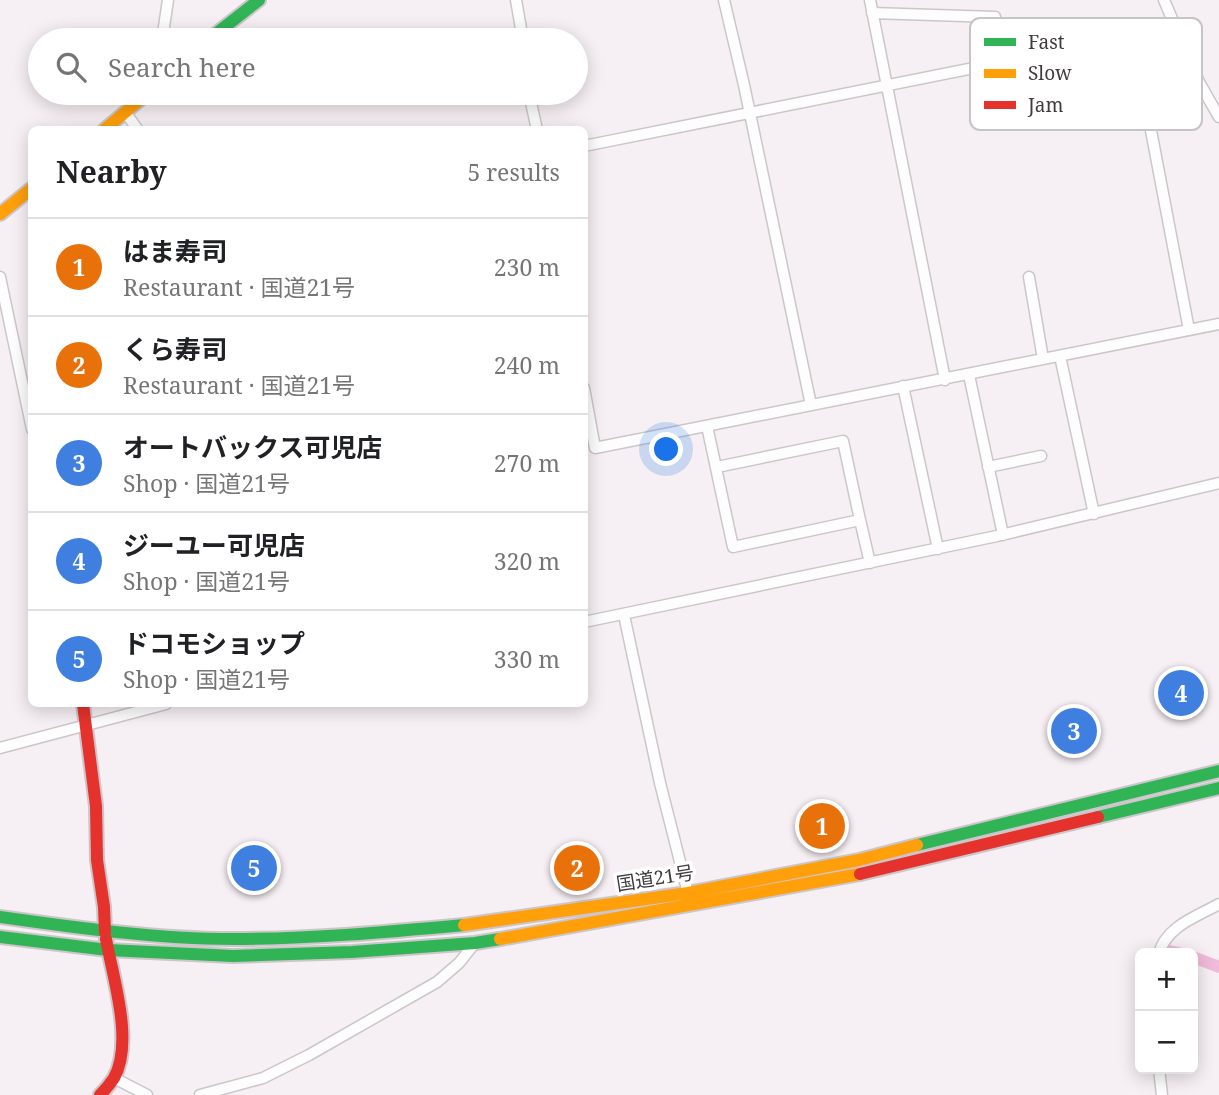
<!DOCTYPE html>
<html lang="en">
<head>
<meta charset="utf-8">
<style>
	body { margin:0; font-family:"Noto Serif","Noto Sans JP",serif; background:#f6f6f6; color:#202124 }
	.controls { position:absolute; right:21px; bottom:21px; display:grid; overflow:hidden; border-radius:10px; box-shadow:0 4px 18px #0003 }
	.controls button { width:63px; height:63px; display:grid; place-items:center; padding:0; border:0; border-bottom:2px solid #e0e0e0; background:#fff; color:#202124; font:35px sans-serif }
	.you { position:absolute; left:667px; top:450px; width:24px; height:24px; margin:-18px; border:5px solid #fff; border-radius:50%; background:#1a73e8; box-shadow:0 0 0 10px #1a73e833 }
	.badge { display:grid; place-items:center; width:46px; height:46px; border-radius:50%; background:#807a7d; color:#fff; font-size:23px; font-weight:700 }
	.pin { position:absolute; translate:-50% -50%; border:4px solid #fff; box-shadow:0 2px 7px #0006 }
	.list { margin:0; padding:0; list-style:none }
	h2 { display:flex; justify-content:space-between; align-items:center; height:91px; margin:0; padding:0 28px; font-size:30px }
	h2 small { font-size:23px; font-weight:400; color:#757577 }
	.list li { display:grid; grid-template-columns:46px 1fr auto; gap:21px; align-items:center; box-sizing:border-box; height:98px; padding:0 28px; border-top:2px solid #e0e0e0 }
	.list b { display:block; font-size:26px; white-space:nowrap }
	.list p { margin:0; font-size:23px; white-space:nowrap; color:#757577 }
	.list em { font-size:23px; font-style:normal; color:#757577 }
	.icon { flex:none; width:38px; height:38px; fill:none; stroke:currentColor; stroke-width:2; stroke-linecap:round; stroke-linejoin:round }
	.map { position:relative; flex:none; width:1219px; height:1095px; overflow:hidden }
	.search { position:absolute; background:#fff; box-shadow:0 4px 18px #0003; left:28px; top:28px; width:560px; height:77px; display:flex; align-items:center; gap:18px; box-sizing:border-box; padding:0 24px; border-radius:38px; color:#757577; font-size:26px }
	.panel { position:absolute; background:#fff; box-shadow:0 4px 18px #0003; left:28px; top:126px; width:560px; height:581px; border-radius:10px }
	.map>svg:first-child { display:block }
</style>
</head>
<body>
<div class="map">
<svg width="1219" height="1095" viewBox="0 0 1219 1095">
	<rect width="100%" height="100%" fill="#f6eff3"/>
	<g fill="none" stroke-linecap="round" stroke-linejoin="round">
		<path stroke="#f2bada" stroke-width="12" d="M1168 951 1178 953
			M1193 957 1219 967"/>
		<g stroke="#ccc6ca" stroke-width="13">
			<path id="street" d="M516 0 523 40
				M724 0 744 85 811 405
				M870 0 945 380
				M1164 0 1199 82 1219 117
				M872 13 995 17 1003 63
				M1133 36 1189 330
				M162 40 168 0
				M529 93 537 130
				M125 112 138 130
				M584 146 1174 28
				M0 277 32 429
				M1029 277 1043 359
				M1060 356 1094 514
				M969 375 1003 535
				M903 386 938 549
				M584 388 595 448 1219 324
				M707 426 733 547 860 520 870 563
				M717 467 843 441 860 520
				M988 467 1041 456
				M624 615 660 783 688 893
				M584 622 997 536 1219 483
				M0 748 166 704
				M1159 953C1167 926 1196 917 1219 904
				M1159 1069 1162 1095
				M114 1078 147 1095
				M200 1095 263 1078 309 1055 437 982 459 963 475 943"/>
		</g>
		<g stroke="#ccc6ca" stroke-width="16">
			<path id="fast" d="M208 40 259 0
				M1098 817 1219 788
				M917 845 1219 771
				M0 917C78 928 156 939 234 939 311 939 388 932 464 925
				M0 937 108 950 233 956 352 952 475 943 500 939"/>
		</g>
		<g stroke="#ccc6ca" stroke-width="16">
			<path id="slow" d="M104 130 148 93
				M0 214 32 188
				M464 925 688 893 859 860 917 845
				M500 939 860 874"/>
		</g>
		<g stroke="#ccc6ca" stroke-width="16">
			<path id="jam" d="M83 704 96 806 97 860 104 907 105 932
				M860 874 1098 817
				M100 1095C105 1090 110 1084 114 1078 134 1042 113 978 106 939"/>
		</g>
		<use href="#street" stroke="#fefdfd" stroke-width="10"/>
		<use href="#fast" stroke="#30b455" stroke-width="12"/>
		<use href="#slow" stroke="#ff9f0a" stroke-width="12"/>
		<use href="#jam" stroke="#e5322d" stroke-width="12"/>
	</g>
	<g text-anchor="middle" stroke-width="7" stroke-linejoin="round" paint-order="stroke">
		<g font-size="19" fill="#403b3d" stroke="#fff">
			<text transform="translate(655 878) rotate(-9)" y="7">国道21号</text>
		</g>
	</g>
	<rect x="970" y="18" width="232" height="112" rx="10" fill="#fff" stroke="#c6c4c5" stroke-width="2"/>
	<rect x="984" y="38" width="32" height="8" fill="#30b455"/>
	<rect x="984" y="69" width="32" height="9" fill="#ff9f0a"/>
	<rect x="984" y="101" width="32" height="8" fill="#e5322d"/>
	<g font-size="19" fill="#403b3d">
		<text x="1028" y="49">Fast</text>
		<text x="1028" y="80">Slow</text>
		<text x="1028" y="112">Jam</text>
	</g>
</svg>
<div class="controls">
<button>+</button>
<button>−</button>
</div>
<div class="you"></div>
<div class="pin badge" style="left:822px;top:826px;background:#e8710a">1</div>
<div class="pin badge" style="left:577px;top:868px;background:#e8710a">2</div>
<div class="pin badge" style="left:1074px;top:731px;background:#3f7fe0">3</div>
<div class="pin badge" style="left:1181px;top:693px;background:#3f7fe0">4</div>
<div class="pin badge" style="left:254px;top:868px;background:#3f7fe0">5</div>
<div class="search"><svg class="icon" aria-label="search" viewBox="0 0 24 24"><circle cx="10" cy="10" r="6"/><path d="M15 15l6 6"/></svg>Search here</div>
<section class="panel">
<h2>Nearby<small>5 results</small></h2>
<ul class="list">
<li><span class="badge" style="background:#e8710a">1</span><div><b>はま寿司</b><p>Restaurant · 国道21号</p></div><em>230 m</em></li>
<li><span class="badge" style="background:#e8710a">2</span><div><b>くら寿司</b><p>Restaurant · 国道21号</p></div><em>240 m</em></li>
<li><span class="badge" style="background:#3f7fe0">3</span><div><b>オートバックス可児店</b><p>Shop · 国道21号</p></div><em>270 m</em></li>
<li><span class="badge" style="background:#3f7fe0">4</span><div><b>ジーユー可児店</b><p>Shop · 国道21号</p></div><em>320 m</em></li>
<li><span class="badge" style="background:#3f7fe0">5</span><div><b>ドコモショップ</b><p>Shop · 国道21号</p></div><em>330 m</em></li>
</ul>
</section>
</div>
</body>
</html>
